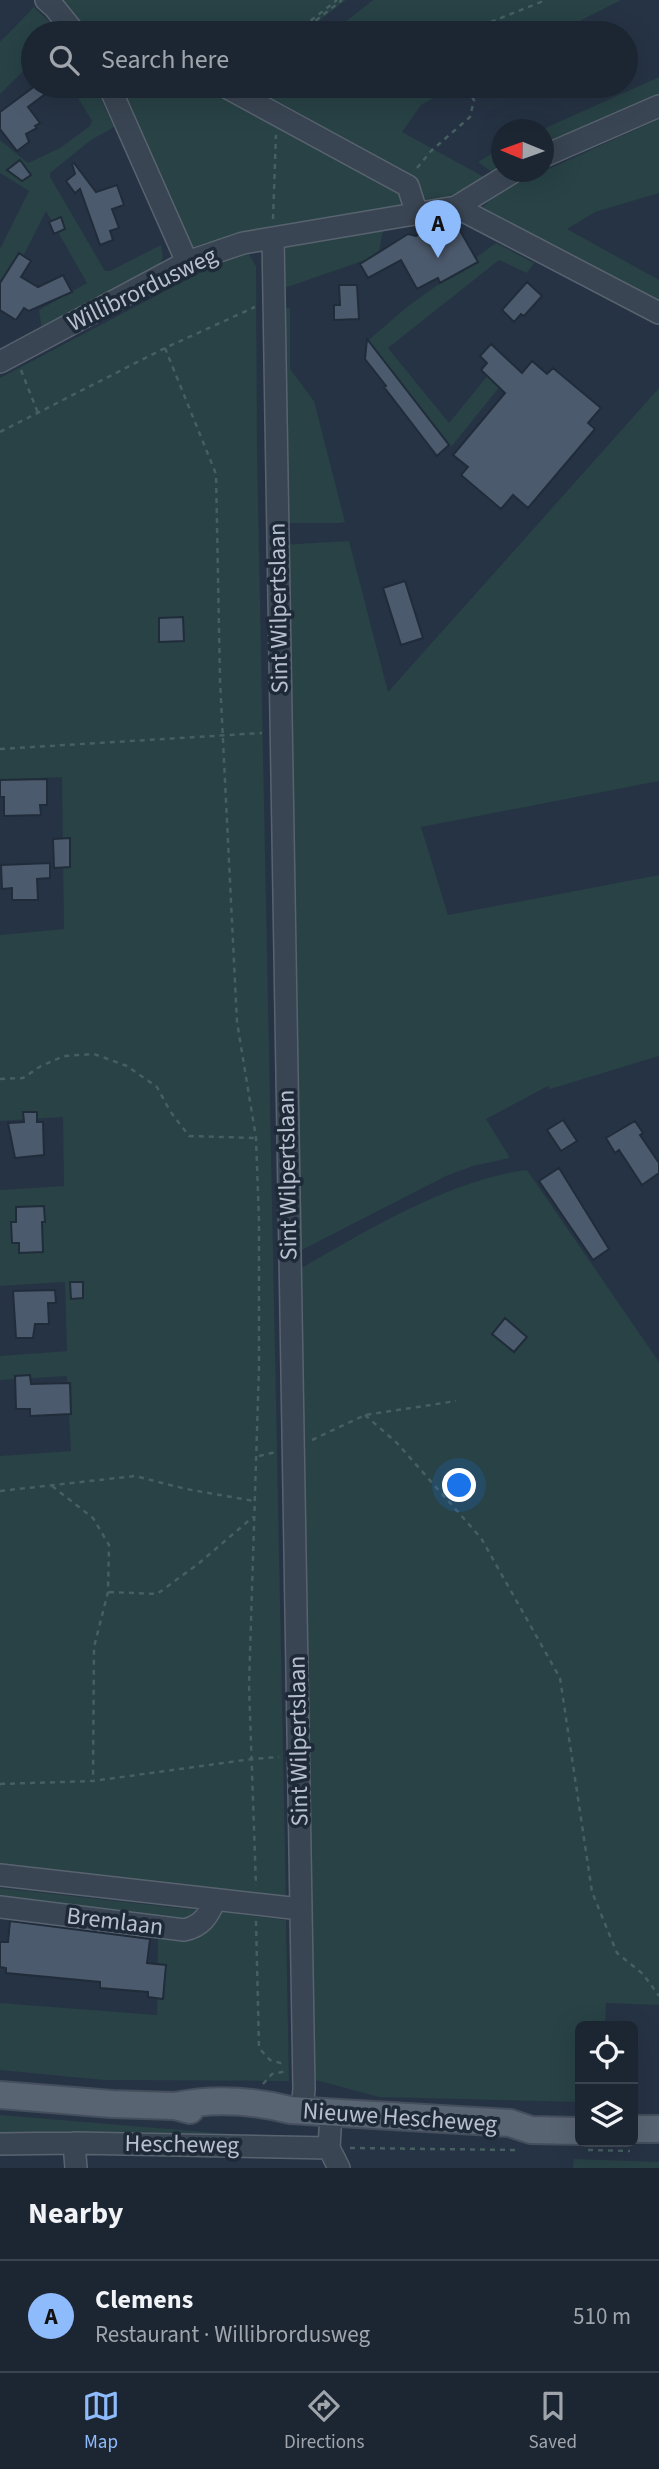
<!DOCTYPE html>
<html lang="en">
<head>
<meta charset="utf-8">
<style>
	body { margin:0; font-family:"Source Sans 3",sans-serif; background:#29323f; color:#f1f3f6 }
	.controls { position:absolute; right:21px; bottom:21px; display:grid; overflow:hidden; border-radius:10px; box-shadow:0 7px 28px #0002 }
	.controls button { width:63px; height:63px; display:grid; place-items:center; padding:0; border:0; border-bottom:2px solid #3a434e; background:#1c2633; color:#f1f3f6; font:35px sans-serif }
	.compass { position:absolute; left:491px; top:119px; width:63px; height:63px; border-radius:50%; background:#1c2633; box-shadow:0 7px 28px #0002; rotate:271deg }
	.you { position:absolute; left:460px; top:1486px; width:24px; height:24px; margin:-18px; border:5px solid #fff; border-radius:50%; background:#1a73e8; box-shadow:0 0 0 10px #1a73e833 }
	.badge { display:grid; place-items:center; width:46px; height:46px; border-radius:50%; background:#8ebbfc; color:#111; font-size:23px; font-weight:700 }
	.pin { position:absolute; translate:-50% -58px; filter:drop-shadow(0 2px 4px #0008) }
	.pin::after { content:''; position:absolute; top:37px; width:24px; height:21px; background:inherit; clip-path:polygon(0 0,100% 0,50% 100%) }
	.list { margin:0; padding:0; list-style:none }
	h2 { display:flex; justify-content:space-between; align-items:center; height:91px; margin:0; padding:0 28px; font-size:30px }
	h2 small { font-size:23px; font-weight:400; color:#a0a5ac }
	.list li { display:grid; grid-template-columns:46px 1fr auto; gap:21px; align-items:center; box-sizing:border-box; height:112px; padding:0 28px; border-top:2px solid #3a434e }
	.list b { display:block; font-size:26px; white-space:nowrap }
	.list p { margin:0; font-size:23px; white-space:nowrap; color:#a0a5ac }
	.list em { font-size:23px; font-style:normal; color:#a0a5ac }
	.icon { flex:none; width:38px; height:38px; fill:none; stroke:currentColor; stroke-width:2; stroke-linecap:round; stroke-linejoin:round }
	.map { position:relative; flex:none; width:659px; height:2168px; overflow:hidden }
	.search { position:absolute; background:#1c2633; box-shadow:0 7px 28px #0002; left:21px; right:21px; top:21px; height:77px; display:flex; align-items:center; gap:18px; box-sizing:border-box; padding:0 24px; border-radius:38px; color:#a0a5ac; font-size:26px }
	.sheet { height:203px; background:#1c2633 }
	nav { display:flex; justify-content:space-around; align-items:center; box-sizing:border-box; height:98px; border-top:2px solid #3a434e; background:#1c2633; font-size:19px; color:#a0a5ac }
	nav a { display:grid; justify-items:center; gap:4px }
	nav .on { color:#8ebbfc }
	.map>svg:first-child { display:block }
</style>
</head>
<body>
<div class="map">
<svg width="659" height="2168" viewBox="0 0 659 2168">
	<rect width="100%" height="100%" fill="#263344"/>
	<path fill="#284245" d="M57 0H346L303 33H146C131 25 126 32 111 33 103 34 94 33 86 33Z
		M373 0H621L556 33H331Z
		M34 7 56 28 53 33H33V61L0 94V42Z
		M659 77V95L544 146V130H541Z
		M71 86H95L114 127 91 140 50 173V177L105 271H110L161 245 163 257 158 269 42 331 39 310 87 283 46 211 0 302V249L29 191 0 173V140L28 163 60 148 90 126 92 121Z
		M117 86H201L399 193 406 208 245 233 202 244 187 251Z
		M265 86H455L421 105 402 132 484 177 475 185 424 206 417 178 258 92Z
		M659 119V193L595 212 567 229 659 280V306L479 211 496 194 509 187Z
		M501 148V166L492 172 478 162Z
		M383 230 379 252 368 259 276 291V249Z
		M496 243 534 263 527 273 499 260 388 348 449 423 494 368 506 379 451 447 365 343 407 307Z
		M247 251 256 266 257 452 286 1901 0 1871V1456L71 1451 67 1376 0 1380V1356L67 1351 65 1282 0 1286V1190L64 1186 63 1117 0 1121V935L64 929 62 777 0 780V378L222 261Z
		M277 308H290V369L314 401 345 522 340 523H280Z
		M659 388V781L421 827 448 915 659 875V1056L550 1089 548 1086 486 1119 510 1158 473 1166 446 1176 296 1253 280 545 349 541 388 692Z
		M527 1170 659 1362V2005L606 2003 605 2026H580V2102L379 2097 312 2079 296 1271C364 1232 450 1179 527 1170Z
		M0 1888 197 1910 188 1924 0 1903Z
		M222 1912 286 1920 289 2081 104 2080 0 2070V2003L157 2015 158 1936 211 1926Z
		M0 2115 229 2134 64 2132 0 2134Z
		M574 2159 659 2162V2168H573Z"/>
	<path fill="#4c5a6d" stroke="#212c3a" stroke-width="2" d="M35 86H56L28 107 40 123 35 126 37 128 26 134 29 142 17 151 0 129V112Z
		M20 160 31 175 22 181 7 170Z
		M74 163 96 192 117 185 124 205 112 209 119 228 110 231 113 240 100 245 80 189 75 193 66 181 75 174 72 164Z
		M61 217 65 229 54 234 49 222Z
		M455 222 478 262 440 283 438 278 417 289 401 260 368 278 360 264 408 234 416 236 424 232 427 238Z
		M19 253 31 261 21 277 38 287 63 275 72 292 29 311 24 308 16 320 0 310V283Z
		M527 282 542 296 524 316 521 314 514 322 502 310Z
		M339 285H357L359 319 334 320V305H340Z
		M367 339 449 445 437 456 384 387 386 386 365 359Z
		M491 344 522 373 532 361 547 374 553 368 601 408 588 423 595 429 528 508 513 495 501 509 461 475 468 467 453 455 505 393 481 370 487 363 480 356Z
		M405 581 423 638 401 645 383 588Z
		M183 617 184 641 159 642V618Z
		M47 779V805H40L41 815 4 816V797H0V780Z
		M70 838V867L54 868 53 839Z
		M50 863V878L37 879 38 900H12V888L2 889 1 865Z
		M23 1112H37V1122H43L44 1155 15 1158 8 1123 24 1122Z
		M563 1120 577 1141 561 1151 547 1130Z
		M635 1121 643 1133 640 1135 659 1163V1173L642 1185 619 1150 615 1153 606 1138Z
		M559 1168 609 1249 593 1260 539 1181Z
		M44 1206 45 1222H42L43 1252 19 1253V1243H12L11 1222H16V1207Z
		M70 1282H83V1298L71 1299Z
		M55 1290 56 1303H48L49 1324H35L33 1338H16L13 1291Z
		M505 1318 527 1337 514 1352 492 1334Z
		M30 1375 31 1384 70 1383 71 1414 30 1416V1409H16L15 1376Z
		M10 1921 150 1939 147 1963 166 1965 163 1999 148 1997V1992L100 1988V1982L6 1973V1968L0 1967V1942H8Z"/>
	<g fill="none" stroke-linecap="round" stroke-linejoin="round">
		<g stroke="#596370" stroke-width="24">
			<path id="minor" d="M46 0 54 7 75 33
				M109 86 187 262
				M224 86 408 186 417 214
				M544 156 659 106
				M456 207 659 313
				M273 238 304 2089 302 2111
				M0 362 187 262 243 243 456 207 513 172
				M0 1875 300 1909
				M0 1907 184 1930C202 1926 208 1916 215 1900
				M331 2113 329 2148 339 2168
				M74 2143 76 2168
				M0 2144 74 2143 329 2148"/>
		</g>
		<g stroke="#444e5c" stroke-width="30">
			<path id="major" d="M0 2095 112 2104 175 2106 190 2110
				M175 2106C214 2098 251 2100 290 2110L510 2123 531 2130 580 2131
				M633 2129H659"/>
		</g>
		<path stroke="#465f61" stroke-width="2.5" stroke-dasharray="5 5" stroke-linecap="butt" d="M295 33 337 0
			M300 33 342 0
			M463 33 546 0
			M311 86H329
			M417 168 431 151 470 117 474 100 465 86
			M273 219 276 135
			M165 348 216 474 220 680 237 1022 256 1138 259 1221V1366L249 1685 256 1886
			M21 370 38 413
			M0 432 165 348 255 307
			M0 749 262 733
			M0 1079 23 1078 41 1066 64 1056 94 1054 127 1066 157 1087 170 1111 189 1136 256 1138
			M365 1415 397 1443 481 1538 560 1678 592 1892 617 1953 643 1974 659 1996
			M312 1440 365 1415 456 1401
			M259 1456 276 1452
			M52 1486 93 1518 109 1545 108 1592 94 1647 93 1781
			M0 1491 135 1476 186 1489 254 1501
			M109 1592 157 1594 198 1564 253 1517
			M0 1784 93 1781 252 1759 279 1757
			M256 1921 259 2048 270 2060 284 2064
			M263 2084 272 2074 287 2071
			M350 2148 518 2150
			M588 2150 630 2151"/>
		<use href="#minor" stroke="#3a4553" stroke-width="21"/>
		<use href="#major" stroke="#596473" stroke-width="26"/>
	</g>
	<g text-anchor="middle" stroke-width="7" stroke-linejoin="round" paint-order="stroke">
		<g font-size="24" fill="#b8c0cd" stroke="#1f2a39">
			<text transform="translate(142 289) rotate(-26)" y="8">Willibrordusweg</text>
			<text transform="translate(278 608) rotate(-91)" y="8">Sint Wilpertslaan</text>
			<text transform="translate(287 1175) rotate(-91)" y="8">Sint Wilpertslaan</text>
			<text transform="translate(298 1741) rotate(-91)" y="8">Sint Wilpertslaan</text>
			<text transform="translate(115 1921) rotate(7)" y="8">Bremlaan</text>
			<text transform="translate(400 2117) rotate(4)" y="8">Nieuwe Hescheweg</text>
			<text transform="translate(182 2144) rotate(1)" y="8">Hescheweg</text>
		</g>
	</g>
</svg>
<div class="controls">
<button><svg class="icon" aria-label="locate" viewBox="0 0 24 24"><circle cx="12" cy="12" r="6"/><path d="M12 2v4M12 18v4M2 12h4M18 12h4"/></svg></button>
<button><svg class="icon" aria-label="layers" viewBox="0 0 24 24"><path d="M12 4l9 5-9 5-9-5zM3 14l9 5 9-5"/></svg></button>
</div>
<svg class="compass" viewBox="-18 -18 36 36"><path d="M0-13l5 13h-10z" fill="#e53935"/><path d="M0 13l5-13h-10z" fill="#a0a5ac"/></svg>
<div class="you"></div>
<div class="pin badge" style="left:438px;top:258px">A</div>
<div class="search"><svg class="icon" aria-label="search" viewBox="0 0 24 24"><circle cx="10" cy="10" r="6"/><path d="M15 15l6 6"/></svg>Search here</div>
</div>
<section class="sheet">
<h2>Nearby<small></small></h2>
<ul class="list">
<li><span class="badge">A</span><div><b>Clemens</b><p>Restaurant · Willibrordusweg</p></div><em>510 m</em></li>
</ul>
</section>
<nav>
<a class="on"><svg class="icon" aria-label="map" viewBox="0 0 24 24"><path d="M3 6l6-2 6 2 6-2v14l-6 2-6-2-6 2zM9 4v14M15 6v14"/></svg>Map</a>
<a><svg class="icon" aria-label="directions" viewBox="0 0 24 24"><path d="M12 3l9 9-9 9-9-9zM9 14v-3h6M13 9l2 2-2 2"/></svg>Directions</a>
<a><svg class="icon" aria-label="saved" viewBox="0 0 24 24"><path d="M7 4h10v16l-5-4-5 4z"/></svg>Saved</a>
</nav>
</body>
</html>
